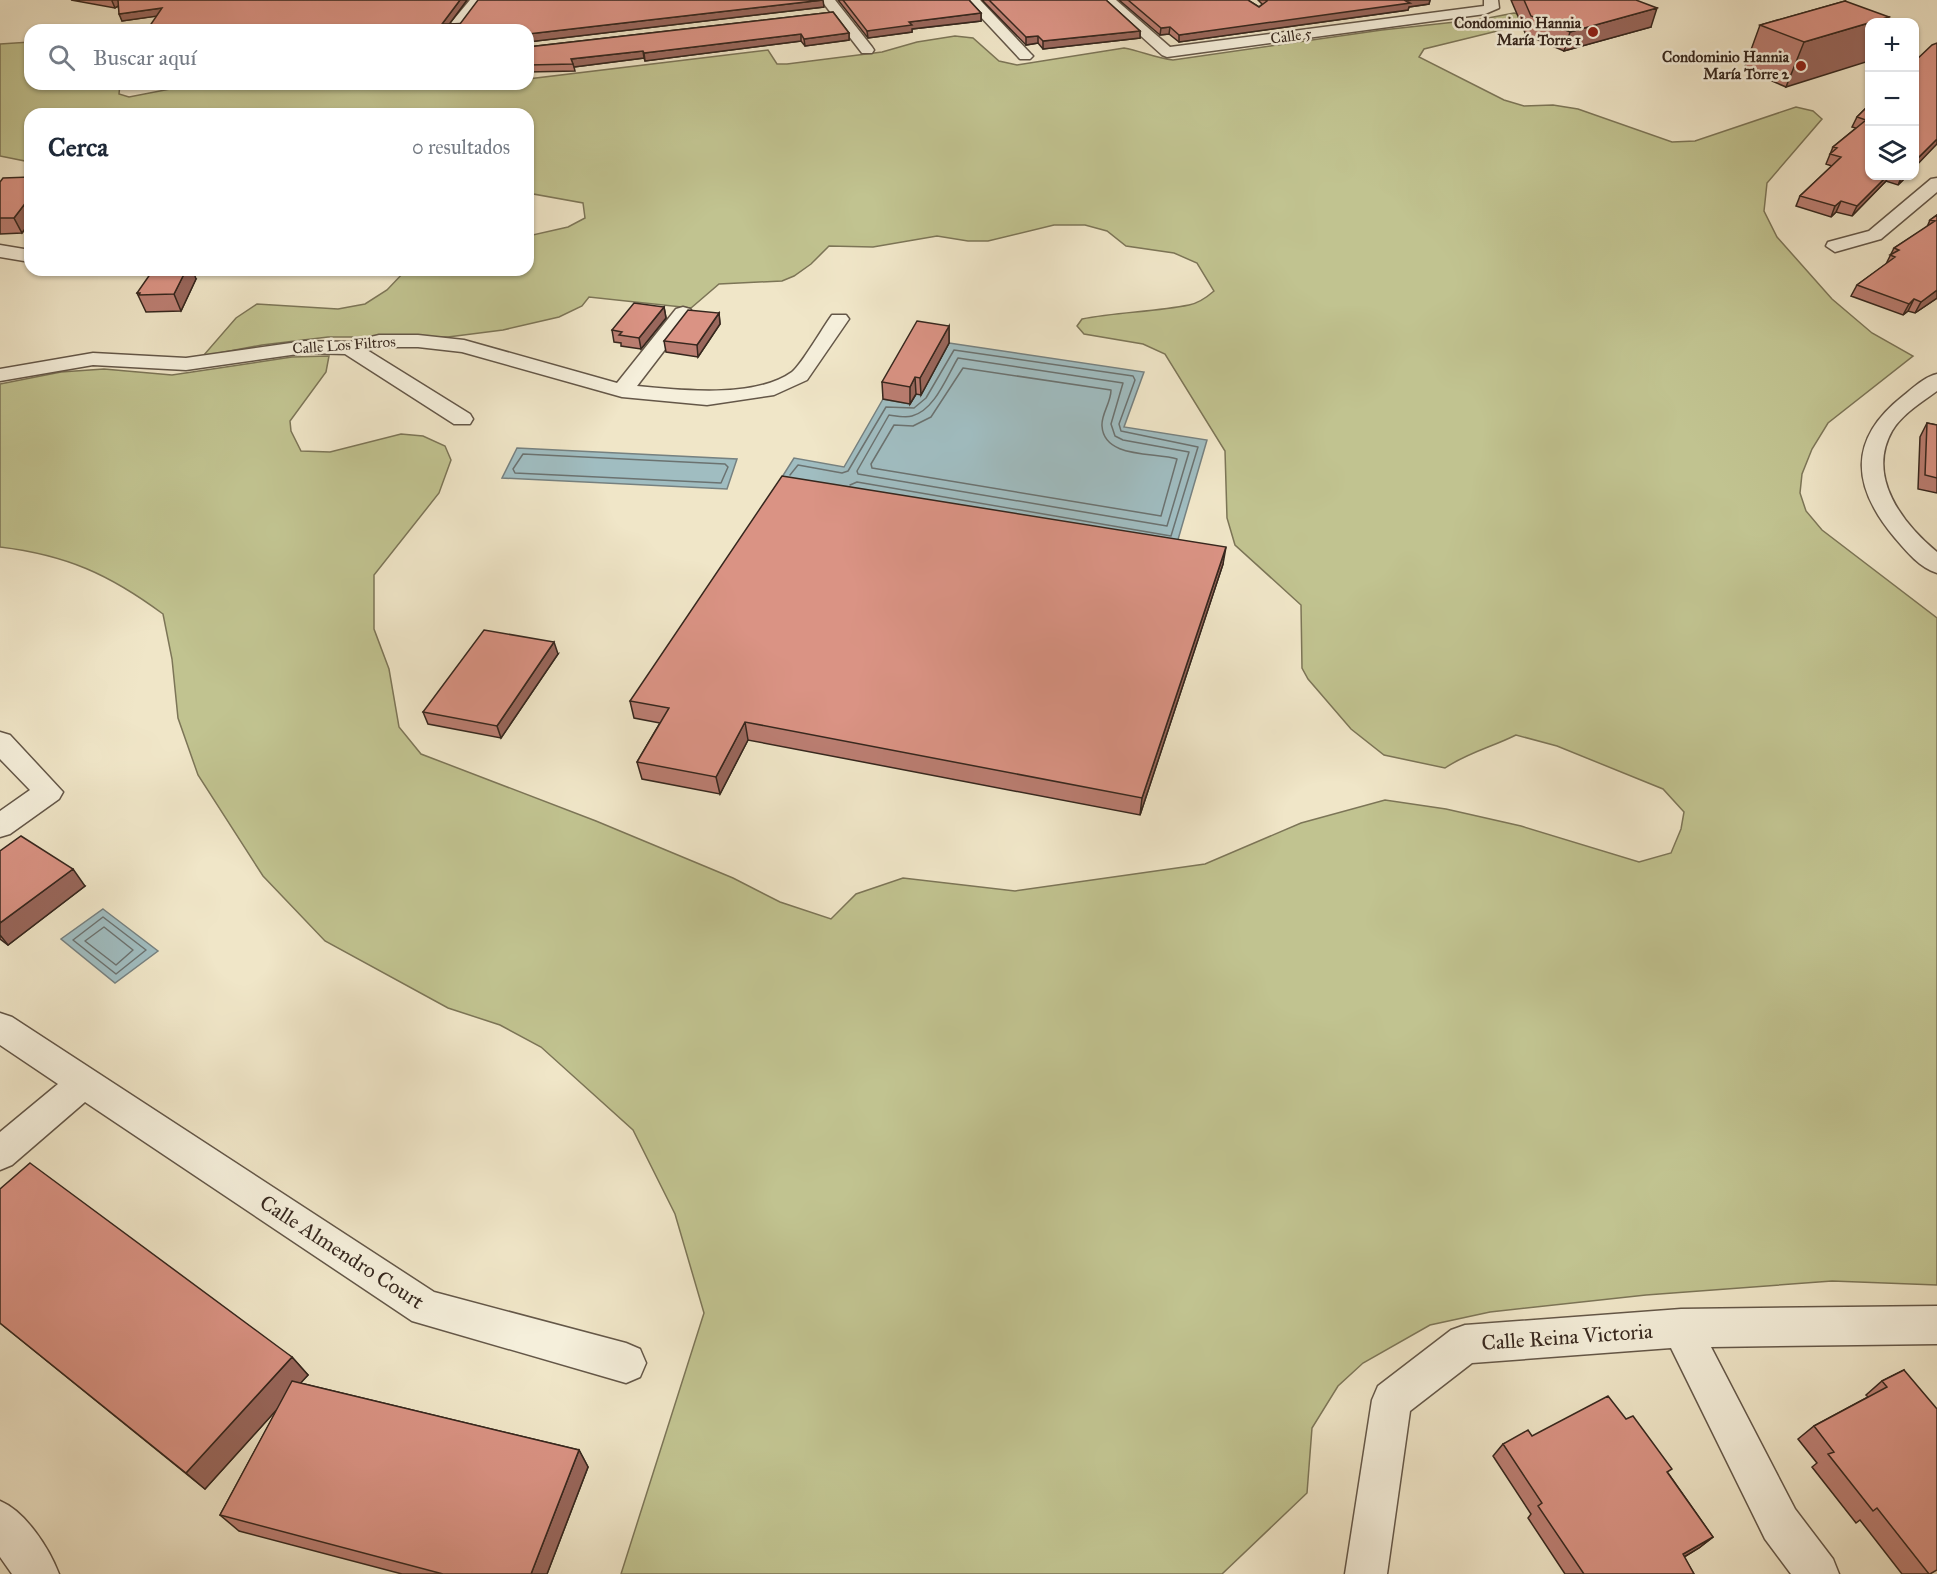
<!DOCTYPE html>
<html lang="es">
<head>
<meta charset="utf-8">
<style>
	body { margin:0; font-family:"IM FELL Great Primer",serif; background:#f6f6f7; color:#1f2937 }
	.controls { position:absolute; right:18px; top:18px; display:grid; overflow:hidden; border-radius:12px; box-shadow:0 2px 4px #0004 }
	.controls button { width:54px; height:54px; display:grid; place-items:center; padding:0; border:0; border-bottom:2px solid #e0e1e3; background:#fff; color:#1f2937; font:30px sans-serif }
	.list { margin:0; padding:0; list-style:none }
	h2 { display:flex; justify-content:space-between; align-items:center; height:78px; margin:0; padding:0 24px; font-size:26px }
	h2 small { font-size:20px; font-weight:400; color:#747a83 }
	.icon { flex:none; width:33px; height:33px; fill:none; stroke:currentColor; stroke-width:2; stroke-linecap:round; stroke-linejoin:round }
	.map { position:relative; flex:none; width:1937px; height:1574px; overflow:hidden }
	.search { position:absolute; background:#fff; box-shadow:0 2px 4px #0004; left:24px; top:24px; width:510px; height:66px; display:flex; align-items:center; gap:15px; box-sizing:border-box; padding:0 21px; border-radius:18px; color:#747a83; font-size:22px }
	.panel { position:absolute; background:#fff; box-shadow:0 2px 4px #0004; left:24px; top:108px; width:510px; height:168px; border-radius:18px }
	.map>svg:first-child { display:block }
</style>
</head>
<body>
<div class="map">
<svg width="1937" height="1574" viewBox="0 0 1937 1574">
	<rect width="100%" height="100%" fill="#f0e6c8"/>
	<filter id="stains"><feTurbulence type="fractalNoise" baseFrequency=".00333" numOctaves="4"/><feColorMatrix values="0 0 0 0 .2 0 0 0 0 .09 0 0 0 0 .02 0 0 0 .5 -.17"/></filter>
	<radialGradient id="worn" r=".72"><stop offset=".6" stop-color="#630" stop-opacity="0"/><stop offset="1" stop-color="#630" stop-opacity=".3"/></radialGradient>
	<path fill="#c1c390" stroke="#7c7557" stroke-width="1.5" d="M1514 13 1542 20 1424 49 1419 57 1504 100 1524 106 1553 105 1578 109 1672 142 1695 141 1796 107 1813 111 1822 119 1767 183 1764 211 1777 237 1832 299 1872 333 1913 356 1828 423 1812 449 1802 474 1800 493 1806 511 1822 530 1937 618V1285L1832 1281 1646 1295 1490 1312 1430 1325 1363 1363 1338 1386 1312 1428 1307 1493 1222 1574H621L704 1313 675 1214 633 1130 541 1047 500 1025 448 1008 325 941 263 876 198 775 178 718 172 659 163 614C109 574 66 555 0 547V384L61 372 104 369 172 375 292 357 329 356 326 372 290 421 291 431 301 451 330 452 401 434 423 436 445 446 451 460 439 493 374 575V629L389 669 399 727 421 754 596 821 733 878 780 902 831 919 856 894 903 878 1015 891 1205 864 1301 823 1385 800 1446 809 1521 826 1639 862 1671 853 1681 829 1684 812 1663 789 1557 746 1516 735C1492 747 1467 753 1445 768L1384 755 1351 729 1308 679 1302 668 1301 605 1235 545 1227 518 1225 451 1165 354 1143 344 1084 334 1077 326 1082 319C1117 312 1154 312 1189 305 1199 303 1206 298 1214 291L1197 263 1174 253 1126 246 1107 231 1085 225H1054L988 241H968L937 236 873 247 829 246 811 264 794 276 782 281 719 284 691 308 589 297 582 306 559 317 503 330 448 337H328L262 345 203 356 236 318 257 304 338 309 365 304 387 290 406 270H528V236L568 227 585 218 583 203 528 193V114H30V162L0 156V44L30 42V84H120L119 94 129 97 196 84H528V79L768 50 777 64H787L882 52 917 42 955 36 973 38 999 61 1017 65 1124 48C1141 51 1155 58 1173 60L1382 30 1483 19Z"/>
	<path fill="#a0bdc1" stroke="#768180" stroke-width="1.5" d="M949 343 1144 372 1124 427 1207 440 1177 543 777 485 794 458 844 467 883 399 910 404Z
		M517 448 737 459 727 489 502 478Z
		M103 909 158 951 115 983 61 939Z"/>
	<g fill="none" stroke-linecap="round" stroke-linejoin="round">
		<path stroke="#6b7270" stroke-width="1.5" d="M958 358 1123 383 1111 424 1115 436 1123 440 1189 452 1167 526 858 474 857 471 889 415C896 416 906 418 912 416 935 410 947 376 958 358Z
			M963 368 1111 390C1111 403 1101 414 1102 426 1104 459 1155 452 1177 459L1161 516 872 468 871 464 894 425 913 426 931 417Z
			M523 454 725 464 728 467 721 483 515 473 513 469Z
			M790 475 798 465 842 473 848 471 886 407 914 408 926 398 954 350 1133 376 1135 380 1119 424 1121 431 1198 447 1171 536 857 482 850 485
			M103 917 146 950 116 974 73 940Z
			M104 927 133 950 116 965 85 941Z"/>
		<g stroke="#645748" stroke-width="3">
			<path id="street" d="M470 0H485L460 30H445Z
				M821 0H835L872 47 874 50 872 53H862Z
				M965 0H980L1030 53 1033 56 1030 59H1020Z
				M1101 0H1116L1170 47 1484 6V0H1498L1499 8 1485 14 1167 57 1162 55Z
				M1937 178V192L1881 239 1835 252 1826 246 1828 242 1869 231 1931 179Z
				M0 245 30 250V262L0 257Z
				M683 307 690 309 693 313 637 386C680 390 754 399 792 372 802 364 823 327 832 315H846L849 319 807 380 774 395 707 405 622 397 462 352 418 347H379L367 350 470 414 473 419 470 424H454L345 354 305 353 186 370 93 365 0 381V369L93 353 186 358 305 341 350 342 379 335H418L464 340 617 383 676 309Z
				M1937 374V391C1922 402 1902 414 1892 431 1866 477 1903 524 1937 552V573C1920 568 1906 551 1895 538 1852 487 1847 440 1903 396 1913 388 1924 377 1937 374Z
				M0 732 10 735 63 792 59 799 10 834 0 837V811L30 790 0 759Z
				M0 1013 12 1017 434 1292 626 1343 640 1349 646 1363 640 1377 626 1383 412 1321 85 1102 12 1165 0 1170V1132L58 1084 0 1045Z
				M1937 1306V1344L1711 1347 1795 1509 1833 1559 1839 1574H1791L1765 1539 1671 1348 1472 1363 1410 1411 1387 1574H1345L1372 1400 1378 1386 1451 1330 1465 1325 1681 1309Z
				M0 1501C26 1512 49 1548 59 1574H12L0 1557Z"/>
		</g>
		<use href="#street" fill="#f5efdb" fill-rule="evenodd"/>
	</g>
	<path fill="#bb7e72" stroke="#36271e" stroke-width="1.5" d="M71 0H467L449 24 824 7 528 42 156 16 122 21 118 6 115 8Z
		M838 0H969L981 13V21L912 29V32L868 38Z
		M982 0H1106L1140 31V38L1043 49 1038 43 1026 45Z
		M1119 0H1248L1259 7 1262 4 1258 0H1430L1429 4 1409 7 1408 10 1179 42 1169 34 1160 35Z
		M1511 0H1636L1651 27 1564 51 1526 35Z
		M1845 1 1786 87 1744 69 1760 25Z
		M833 12 849 33V40L805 46 801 41 645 61 644 58 574 67 575 71 528 72V47Z
		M1869 105V176H1907L1898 185 1886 181 1852 216 1836 212 1831 217 1796 206 1800 196 1832 166 1826 164 1833 147 1856 128 1852 127 1857 117Z
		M30 177V222L22 233 0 234V182Z
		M1937 215V298L1915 313 1908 311 1903 315 1851 296 1857 285 1886 264 1894 248 1927 227 1930 220Z
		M196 279 181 311 146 312 137 293Z
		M664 307 666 318 641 349 621 346V343L614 342 612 330Z
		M719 313 720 324 698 357 666 352 664 341Z
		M949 326V343L921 395 916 394 910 404 883 399 882 382Z
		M1927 423 1937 425V493L1918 489 1920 437Z
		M1223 564 1140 815 748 740 720 794 642 779 637 762 660 723 634 718 630 701Z
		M558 654 501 738 428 724 423 712Z
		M0 851 85 886 8 945 0 939Z
		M0 1189 292 1357 308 1375 300 1383 579 1450 588 1467 547 1574H402L239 1531 220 1515 278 1408 205 1489 0 1323Z
		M1904 1370 1930 1574H1902L1860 1520 1856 1523 1812 1467 1817 1463 1798 1439 1814 1426 1868 1397 1866 1395 1882 1381Z
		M1532 1436 1668 1473 1713 1537 1699 1548 1684 1557 1694 1574H1565L1528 1518 1531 1514 1493 1456 1503 1444Z"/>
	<path fill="#99675c" stroke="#36271e" stroke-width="1.5" d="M113 0H118L120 5 115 8 112 1Z
		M460 0H467L445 30 442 24Z
		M823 0 824 7 528 42V34Z
		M1411 0H1430L1429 4 1409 7 1408 10 1179 42V35Z
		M162 8 165 15 122 21 119 14Z
		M1657 8 1651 27 1564 51 1570 32Z
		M981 13V21L912 29V32L868 38 867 31 909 22Z
		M1889 17 1887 22H1870Z
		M1869 23V61L1786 87 1804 42Z
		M1170 27 1169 34 1160 35 1161 28Z
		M1140 31V38L1043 49V41Z
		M849 33V40L805 46 804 39Z
		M801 34V41L645 61 644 53Z
		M1038 36V43L1026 45V37Z
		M643 51 644 58 574 67 571 59Z
		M1937 139V144L1914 168V162Z
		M1887 176H1889L1886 181 1852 216 1857 206Z
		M1902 176H1907L1898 185Z
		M30 197V222L22 233 14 218Z
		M1841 201 1836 212 1831 217 1835 206Z
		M186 270H193L196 279 181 311 174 294Z
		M1937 290V298L1915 313 1921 302Z
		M1914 299 1908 311 1903 315 1909 304Z
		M664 307 666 318 641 349 639 338Z
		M719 313 720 324 698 357 697 345Z
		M949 326V343L921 395 920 378Z
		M915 377 916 394 910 404V387Z
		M1226 547 1223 564 1140 815 1142 798Z
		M554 642 558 654 501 738 497 726Z
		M745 722 748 740 720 794 716 777Z
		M73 869 85 886 8 945 0 935V923Z
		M292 1357 308 1375 205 1489 186 1473Z
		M579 1450 588 1467 547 1574H531Z
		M1713 1537 1699 1548 1669 1566 1683 1554Z"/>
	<path fill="#da9384" stroke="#36271e" stroke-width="1.5" d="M118 0H460L442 24H460L478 0H823L528 34V30H147L162 8 119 14Z
		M843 0H969L981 13 909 22 912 25 867 31Z
		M989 0H1106L1140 31 1043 41 1038 36 1026 37Z
		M1128 0H1248L1259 7 1267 1 1266 0H1411L1406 1 1410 3 1179 35 1170 27 1161 28Z
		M1524 0H1636L1657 8 1570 32 1531 16Z
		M1845 1 1889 17 1804 42 1760 25Z
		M833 12 849 33 804 39 801 34 644 53 643 51 571 59 573 64 528 65V47Z
		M1937 43V139L1914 162V62L1932 45Z
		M1869 105V176H1887L1857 206 1841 201 1835 206 1800 196 1841 157 1830 154 1837 148 1833 147 1866 120 1857 117Z
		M30 177V197L14 218H0V182L3 178Z
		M1937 215V290L1921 302 1914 299 1909 304 1857 285 1895 257 1890 255 1899 250 1894 248 1935 221 1930 220Z
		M153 270H186L174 294 139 295 140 293H137Z
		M634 303 664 307 639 338 619 335 622 332 612 330Z
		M688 310 719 313 697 345 664 341Z
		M917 321 949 326 920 378 915 377 910 387 882 382Z
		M1927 423 1937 425V478L1925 475Z
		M782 476 1226 547 1142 798 745 722 716 777 637 762 669 708 630 701Z
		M484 630 554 642 497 726 423 712Z
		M21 836 73 869 0 923V851Z
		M30 1163 292 1357 186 1473 0 1323V1189Z
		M1904 1370 1937 1409V1570L1930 1574H1929L1877 1508 1873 1511 1828 1454 1834 1452 1814 1426 1887 1387 1882 1381Z
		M292 1381 579 1450 531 1574H443L220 1515Z
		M1608 1396 1626 1419 1633 1416 1672 1469 1667 1472 1713 1537 1683 1554 1694 1574H1584L1538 1506 1542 1503 1503 1444 1528 1430 1532 1436Z"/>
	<g fill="#8f2418" stroke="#f5efdb" stroke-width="2">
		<circle cx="1593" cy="32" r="6"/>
		<circle cx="1801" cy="66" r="6"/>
	</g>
	<g text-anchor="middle" stroke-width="5" stroke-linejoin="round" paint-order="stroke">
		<g font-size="15" font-weight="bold" fill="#36271e" stroke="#f5efdb" text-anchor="end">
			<text x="1581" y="28">Condominio Hannia<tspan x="1581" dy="17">María Torre 1</tspan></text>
			<text x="1789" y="62">Condominio Hannia<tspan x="1789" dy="17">María Torre 2</tspan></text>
		</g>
		<g font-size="15" fill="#36271e" stroke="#f5efdb">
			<text transform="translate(1291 36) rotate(-8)" y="5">Calle 5</text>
			<text transform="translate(344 345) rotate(-4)" y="5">Calle Los Filtros</text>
		</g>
		<g font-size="21" fill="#36271e" stroke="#f5efdb">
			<text transform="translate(342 1252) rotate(33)" y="7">Calle Almendro Court</text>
			<text transform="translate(1567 1337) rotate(-4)" y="7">Calle Reina Victoria</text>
		</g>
	</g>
	<rect width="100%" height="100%" filter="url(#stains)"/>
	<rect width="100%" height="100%" fill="url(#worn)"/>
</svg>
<div class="controls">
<button>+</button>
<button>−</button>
<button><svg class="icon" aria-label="layers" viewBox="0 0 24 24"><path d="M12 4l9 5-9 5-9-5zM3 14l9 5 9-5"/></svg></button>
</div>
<div class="search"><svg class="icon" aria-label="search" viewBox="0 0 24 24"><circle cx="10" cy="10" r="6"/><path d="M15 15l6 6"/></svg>Buscar aquí</div>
<section class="panel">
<h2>Cerca<small>0 resultados</small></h2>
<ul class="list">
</ul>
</section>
</div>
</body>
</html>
